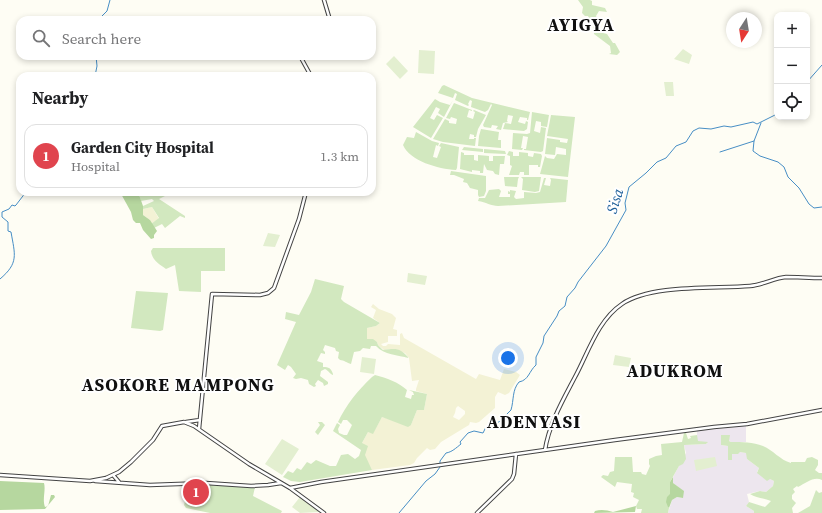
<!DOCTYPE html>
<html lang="en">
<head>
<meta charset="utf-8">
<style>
	body { margin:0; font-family:"Source Serif 4",serif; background:#f6f6f6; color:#202124 }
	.controls { position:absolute; right:12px; top:12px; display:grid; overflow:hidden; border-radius:8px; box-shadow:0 2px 6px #0003 }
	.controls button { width:36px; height:36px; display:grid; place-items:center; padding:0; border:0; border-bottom:1px solid #e0e0e0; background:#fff; color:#202124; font:20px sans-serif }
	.compass { position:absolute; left:726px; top:12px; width:36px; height:36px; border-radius:50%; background:#fff; box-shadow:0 2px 6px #0003; rotate:192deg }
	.you { position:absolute; left:508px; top:358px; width:14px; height:14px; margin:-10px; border:3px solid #fff; border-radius:50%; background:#1a73e8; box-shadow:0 0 0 6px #1a73e833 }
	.badge { display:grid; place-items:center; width:26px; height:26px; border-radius:50%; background:#0f766e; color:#fff; font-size:13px; font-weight:700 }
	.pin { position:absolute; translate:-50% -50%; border:2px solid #fff; box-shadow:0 1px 4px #0006 }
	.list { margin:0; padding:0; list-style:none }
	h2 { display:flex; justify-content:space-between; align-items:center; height:52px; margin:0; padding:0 16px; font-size:17px }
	h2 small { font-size:13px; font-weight:400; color:#757577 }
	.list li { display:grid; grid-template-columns:26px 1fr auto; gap:12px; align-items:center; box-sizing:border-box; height:64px; margin:0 8px 8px; padding:0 8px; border:1px solid #e0e0e0; border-radius:12px }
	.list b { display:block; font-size:15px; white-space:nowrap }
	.list p { margin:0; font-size:13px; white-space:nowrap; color:#757577 }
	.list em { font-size:13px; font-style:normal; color:#757577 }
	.icon { flex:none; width:22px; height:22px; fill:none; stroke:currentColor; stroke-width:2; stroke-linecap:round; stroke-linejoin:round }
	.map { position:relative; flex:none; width:822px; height:513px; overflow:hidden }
	.search { position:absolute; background:#fff; box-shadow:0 2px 6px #0003; left:16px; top:16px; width:360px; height:44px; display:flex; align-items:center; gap:10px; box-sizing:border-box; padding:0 14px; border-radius:12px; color:#757577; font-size:15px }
	.panel { position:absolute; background:#fff; box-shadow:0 2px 6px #0003; left:16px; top:72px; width:360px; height:124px; border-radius:12px }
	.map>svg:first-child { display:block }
</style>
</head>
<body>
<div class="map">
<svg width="822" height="513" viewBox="0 0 822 513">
	<rect width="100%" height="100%" fill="#fefdf4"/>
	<path fill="#ede6ee" d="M746 426V442H731L721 435V445L728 446 729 460 732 454 740 452 747 453V459L759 468 757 472 774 481 773 486 766 492 760 491 747 494 749 502 746 506 754 511V513H668L672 500 677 497 683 498V491L673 483V477L686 453 684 445 706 444 707 443 697 441V431Z"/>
	<path fill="#f3f2d5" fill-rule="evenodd" d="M152 207 159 219 151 224 150 220 143 215 142 212 143 209Z
		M373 304 379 309 392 314 396 318 393 329 397 330V336H388V342L381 344 383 346H386L388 344 400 345V334L402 333 404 338 476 379 479 374 500 380 504 369 516 372 520 375 509 393 505 395 498 392 495 397V408L479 422 476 423 470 422 469 425 441 442 435 449 430 450 427 448 417 458 414 463 410 465 372 470 364 455 362 443 368 432 373 433 382 417 411 425 417 410H424L427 394 416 391V389L419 380 412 381 409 358 405 353 390 349 384 350 378 345 377 342 367 339V328L376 326 380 323 373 318 376 310 371 307ZM458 406 465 411V414L459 420 453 417 455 413 456 408Z"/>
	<path fill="#d2e8bf" d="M578 0H590L592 1V5L605 8 607 12 599 11 596 16 599 23 597 24 603 33 607 34 613 43H615L620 52 617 55 609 54 611 53 610 46 594 34 593 25 588 16H585L582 13 583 7Z
		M444 85 472 98 530 112 528 120H527V118L520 117 518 122 525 124 526 121 528 122 527 129 524 131 503 129 505 123 511 124 513 116 508 115 507 121 508 122 503 123 501 130 496 129 498 126 492 125 491 128 484 127 483 125 492 105 491 104 488 110 485 112 471 107 472 101 470 100 468 104 469 105 468 106 455 100 457 94 455 93 453 98 438 93 442 86Z
		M435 99 440 102 450 105 453 100 444 117 438 113 440 109 436 107 430 118 434 120 437 115 443 118 431 138 413 127Z
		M454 103 472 110V111L469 110 467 117 473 119 475 112 473 111 474 110 486 115 478 129 476 137H474V135L470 134 469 139H474V138H476L475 146 443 142 433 139 445 119 449 121V123L456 124 457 119 451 117 450 119 446 118Z
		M532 112 549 115 547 127 541 126V122L536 121 534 131 540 133 541 127 546 128 543 151 541 152 524 150V149H526L528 137 523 136 521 148H523L522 150 512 149 513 133 527 134 530 133Z
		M551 115 575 117 568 177 540 174 545 156 547 158 554 159 557 154 566 155V149L556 147 555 155 545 154 547 138 560 140V142L567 143 568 139 547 136Z
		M481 129 499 132 498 140H501V148L478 146 479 136Z
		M416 132 432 141 439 143 438 146 436 145 433 157 437 158 441 147 439 146 441 143 459 147 457 168 456 170C438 169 410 161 403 145L407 137 414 138Z
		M464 147 483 149V152L462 150Z
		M484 149 505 151 506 154 484 153Z
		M509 151 513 152V156H519V152L528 153V156L533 157 534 153 541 154 542 156 540 167H538V165H529V175H524V172H520L519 175H509L512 166 510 165V156L507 155Z
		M461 152 464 153V155H474V160L478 161V155L489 156V161H493V156H505L504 164H500L499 175 495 174 493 171 487 170 484 164 483 173H480V171L472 170V172L460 169Z
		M451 171 486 176V191L484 196 479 197 478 195V190L470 188 467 183 463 182 464 179 454 175H450Z
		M504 177H519L518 179 517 187 505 186Z
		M521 177H541L539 191 535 192 522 190 523 179Z
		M544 178H546L544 185 550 186 551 180 550 178 568 180 566 202 498 206C491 206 486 202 478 201L479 198H485L489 190 499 189 501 191 499 197H510V194H508V191L510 192V190L516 191 514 197 516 199 524 198V192L536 193 540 192Z
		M138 192H173L159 199 185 216V218L180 216 165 228 162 224 154 228 151 224 159 218 152 207 143 209V206L154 201 152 199 141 201Z
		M153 248H225V271H201V292L179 291 175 265 166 269C159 264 152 260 151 251Z
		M315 279 344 286 341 299 344 302 380 323 376 326 367 328V339H373L377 342 378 345 383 350C397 348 400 348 409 358 398 355 384 355 376 346H371L370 349 363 348 360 351 354 352 351 364C347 363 344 360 340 360L338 358 339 352 336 351 335 348 325 345 323 350 325 352V354L321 353 317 361 323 363V367C329 367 331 368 333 374V375C330 374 329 371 325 369L321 371 320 376 328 382V384L324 386 323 383 318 380 315 384 316 386 314 387 309 384 308 380 301 378 296 379 293 378 296 374 291 367 288 365 285 370 277 365 296 322 285 319 286 312 299 315 311 292Z
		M136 291 168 293 163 330 160 331 131 328Z
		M375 375C387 378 398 382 407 390L405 397 411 399 412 395H414L413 392 409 390 427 394 424 410H417L411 425 408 427 382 417 373 434 368 432 362 443 368 446 365 455 372 470 300 482 291 481 283 477 288 471 293 473 297 468 301 470 307 462 311 464 316 460 330 466H336L341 455 348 454 355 459 359 456 361 450 333 431 337 423 340 425 338 429 339 433 344 435H347L352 425 347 420H343L341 424 338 422C346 405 358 390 372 377Z
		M318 422H322L325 425 318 435 315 432 320 425Z
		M684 433H686L688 439 691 438 690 436 697 435 698 441 708 442 706 444 684 445 686 459 683 464 679 466 670 482V495L668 507 669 508 668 513H641L642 509H637L636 506 639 500 633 497 634 493 631 492 632 484 617 482 615 487 601 477 603 475 608 476 610 472 614 471 615 457H632L633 472H641L642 474 646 475 650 466 649 464V459L656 456 662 455 661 444 682 442Z
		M721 435H730L729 441 731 442C742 442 753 442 763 446 773 450 780 460 791 463V462H805L807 458 812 457 818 460V465L815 470 819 473H822V480C814 476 806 483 798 487L797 486 793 489 795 492 792 495V499L796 503 792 508 793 513H754V511L746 506 749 502 765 507 771 501C764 498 756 498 750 494L760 491 766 492 773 486 774 481 770 479 767 481 757 473 759 468 747 459 746 453 740 452 738 454H732V460H728V446L721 445Z
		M207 485 255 487 253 496 282 511 281 513H210L186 508 184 505 186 498 204 502Z
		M816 490 819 493 822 492V513H798L810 506Z"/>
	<path fill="#b6d79f" d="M120 192H138L143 206V215L150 220 157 231 154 235V238L151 239 143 230 140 223H136L133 220 131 212Z
		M673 477V483L684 491 683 498 677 497 672 500 669 508 668 507 666 502 667 497 670 494V482Z
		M0 481 44 483C46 491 42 499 45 507L48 506 51 495H54L55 497 45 509 0 510Z
		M636 506 635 512 594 513 595 511C601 509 607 510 613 512Z"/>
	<path fill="#e3efd0" d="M683 49 692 55 689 64 674 59Z
		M419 50 435 51 434 74 418 73Z
		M394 56 408 71 400 79 386 64Z
		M664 82H673L674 96H666Z
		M268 233 280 235 275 247 263 246Z
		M408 273 427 276 425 285 407 282Z
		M615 355 631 358 629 367 613 365Z
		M362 357 376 359 374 374 360 372Z
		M282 439 299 449 282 475 265 464Z
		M715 457 717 466 696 471 694 460Z
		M300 497 319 512 300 513 292 507Z"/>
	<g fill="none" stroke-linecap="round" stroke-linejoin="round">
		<path stroke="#478ec5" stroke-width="1" d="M101 20V17L107 11 110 0
			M95 76 97 66 96 56
			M807 82 822 65
			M761 123 754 141 753 151 760 156 778 162 784 167 788 177 799 188 809 204 814 208 822 207
			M720 152 754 141
			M0 279C19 263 15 255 11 232L8 231V222L2 217V212L9 209 12 205 15 206 16 205 26 192
			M399 513 426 481 435 474 440 467V461L446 453C452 452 456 448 461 444L460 442 468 433 474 431 483 433 486 427H488L494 423 499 422 511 410C514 400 512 390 519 382 529 380 529 371 536 365V357L543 343 544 336 557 316 559 311 565 306 567 297 575 288 578 282 606 246 626 210 625 203 629 187 646 173 657 162 666 158 676 146 686 142 693 131 699 128 711 129 724 126 731 127 753 122 757 124 775 115 777 112"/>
		<g stroke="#434343" stroke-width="4.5">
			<path id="minor" d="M324 0 330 20
				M300 56 311 76
				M186 422 200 420
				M199 429 212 294 260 295 268 293 274 288 299 219 306 192
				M545 450C549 424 563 400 575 377 588 353 598 320 622 304 651 284 715 289 750 286 763 285 774 278 786 277 797 277 810 278 822 278
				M0 475 90 481 106 478 119 472 131 462 153 440 162 426 184 422 194 426 249 464 290 488 324 513
				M113 475 119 482
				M95 481 150 485 206 483 251 486 268 485 281 483
				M290 488 321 482 615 440 714 427 747 424 822 410
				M477 513 512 479 514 474 516 454"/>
		</g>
		<use href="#minor" stroke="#fff" stroke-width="2.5"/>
	</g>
	<g text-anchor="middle" stroke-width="4" stroke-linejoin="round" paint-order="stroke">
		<g font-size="15" font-style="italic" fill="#20619b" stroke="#fff">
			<text transform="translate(615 201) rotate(-73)" y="5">Sisa</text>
		</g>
		<g font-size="18" font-weight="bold" letter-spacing="1" fill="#101010" stroke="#fff">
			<text x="581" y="31">AYIGYA</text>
			<text x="675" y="377">ADUKROM</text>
			<text x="178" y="391">ASOKORE MAMPONG</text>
			<text x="534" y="428">ADENYASI</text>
		</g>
	</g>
</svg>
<div class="controls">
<button>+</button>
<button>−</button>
<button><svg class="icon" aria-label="locate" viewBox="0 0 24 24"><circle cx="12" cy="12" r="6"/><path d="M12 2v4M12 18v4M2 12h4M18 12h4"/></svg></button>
</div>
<svg class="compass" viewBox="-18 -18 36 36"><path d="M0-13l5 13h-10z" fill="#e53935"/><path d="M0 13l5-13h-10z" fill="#757577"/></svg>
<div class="you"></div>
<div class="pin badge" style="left:196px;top:492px;background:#e0444e">1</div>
<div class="search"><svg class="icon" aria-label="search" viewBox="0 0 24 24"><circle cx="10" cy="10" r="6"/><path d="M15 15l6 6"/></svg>Search here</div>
<section class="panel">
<h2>Nearby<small></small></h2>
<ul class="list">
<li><span class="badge" style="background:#e0444e">1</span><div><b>Garden City Hospital</b><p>Hospital</p></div><em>1.3 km</em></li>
</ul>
</section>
</div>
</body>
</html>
